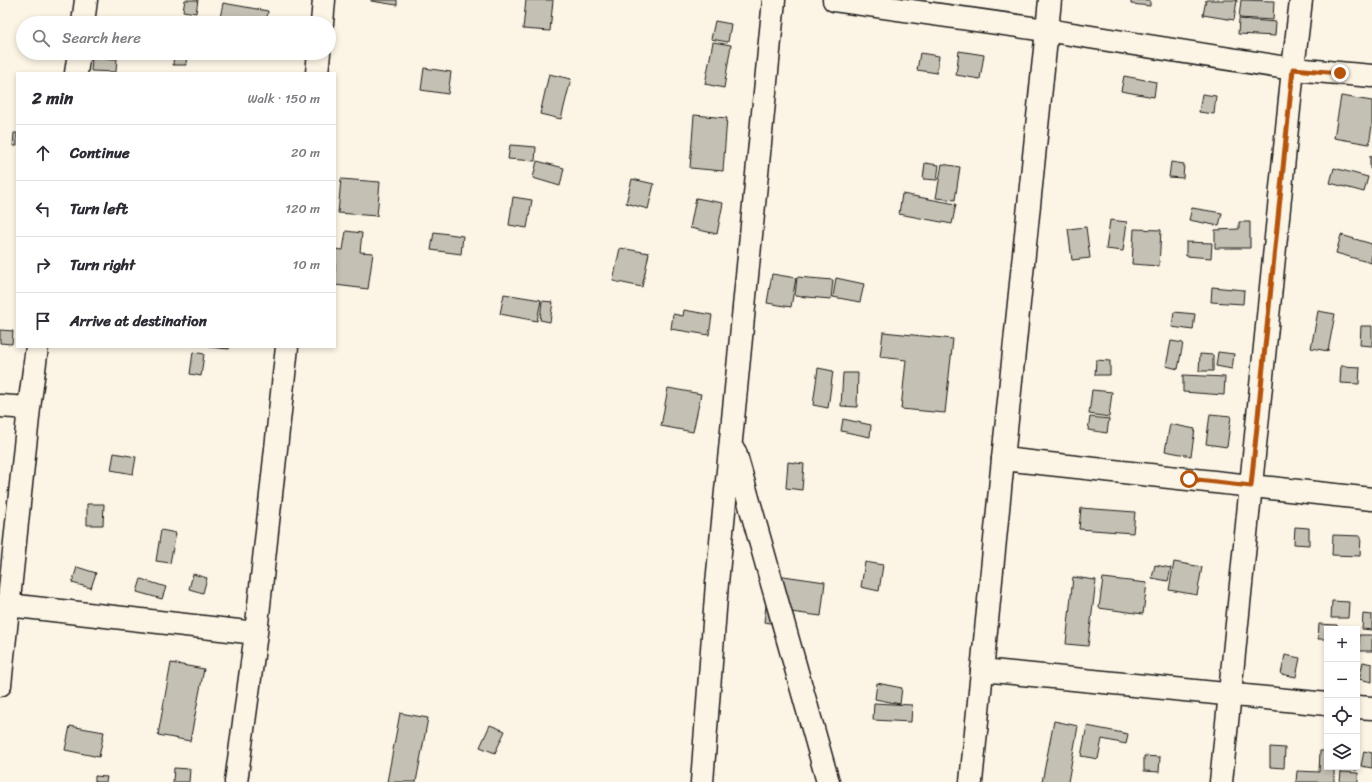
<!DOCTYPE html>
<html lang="en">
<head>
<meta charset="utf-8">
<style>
	body { margin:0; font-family:Sriracha,sans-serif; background:#f7f7f7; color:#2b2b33 }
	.controls { position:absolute; right:12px; bottom:12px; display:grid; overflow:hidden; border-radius:0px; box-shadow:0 2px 6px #0003 }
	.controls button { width:36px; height:36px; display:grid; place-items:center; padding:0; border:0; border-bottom:1px solid #e1e1e2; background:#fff; color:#2b2b33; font:20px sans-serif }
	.stop { position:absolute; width:12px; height:12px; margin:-9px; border:3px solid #b45309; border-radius:50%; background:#fff }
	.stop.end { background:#b45309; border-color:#fff; box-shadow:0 1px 4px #0008 }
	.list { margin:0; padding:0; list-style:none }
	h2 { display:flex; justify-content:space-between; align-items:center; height:52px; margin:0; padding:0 16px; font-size:17px }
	h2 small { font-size:13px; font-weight:400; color:#7c7c81 }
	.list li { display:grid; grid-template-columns:26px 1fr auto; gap:12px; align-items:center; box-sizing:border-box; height:56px; padding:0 16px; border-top:1px solid #e1e1e2 }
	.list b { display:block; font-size:15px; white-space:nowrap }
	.list em { font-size:13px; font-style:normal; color:#7c7c81 }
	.icon { flex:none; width:22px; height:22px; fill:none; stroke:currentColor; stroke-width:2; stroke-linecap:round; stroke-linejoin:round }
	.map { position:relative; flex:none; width:1372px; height:782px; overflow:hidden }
	.search { position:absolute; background:#fff; box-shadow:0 2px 6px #0003; left:16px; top:16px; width:320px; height:44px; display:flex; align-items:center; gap:10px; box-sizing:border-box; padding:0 14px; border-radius:22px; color:#7c7c81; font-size:15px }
	.panel { position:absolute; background:#fff; box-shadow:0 2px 6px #0003; left:16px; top:72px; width:320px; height:276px; border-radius:0px }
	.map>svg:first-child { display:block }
</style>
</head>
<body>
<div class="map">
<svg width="1372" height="782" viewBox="0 0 1372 782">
	<rect width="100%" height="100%" fill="#fcf5e5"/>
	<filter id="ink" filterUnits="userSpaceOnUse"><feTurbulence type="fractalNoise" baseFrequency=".025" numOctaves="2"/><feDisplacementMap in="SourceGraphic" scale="8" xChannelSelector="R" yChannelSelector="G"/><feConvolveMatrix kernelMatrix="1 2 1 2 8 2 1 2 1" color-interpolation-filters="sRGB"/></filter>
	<g filter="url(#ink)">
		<path fill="#c4c0b3" stroke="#1c1c1c" d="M185 0H198L196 13 183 11Z
			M371 0H397V5L371 1Z
			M526 0H553L550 31 523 29Z
			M1131 0H1150V6L1131 4Z
			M1206 0H1237L1234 20 1203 15Z
			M1241 0 1274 1 1273 20 1239 18Z
			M223 3 268 11 266 23H219Z
			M1239 19 1276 22 1275 36 1238 34Z
			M715 21 731 24 728 42 711 39Z
			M713 42 731 45 724 88 705 84Z
			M959 51 984 55 980 79 956 75Z
			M174 53H187L186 65H173Z
			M920 53 939 56 937 73 917 70Z
			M92 58 117 59 116 72 91 71Z
			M424 68 451 72 448 94 421 90Z
			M549 74 571 79 561 119 540 114Z
			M1124 76 1156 82 1154 97 1121 91Z
			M1202 94 1216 96 1214 114 1199 112Z
			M1341 96 1372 101V126L1369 144 1334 138Z
			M694 115 727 118 723 171 690 168Z
			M14 133H17V146H13Z
			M510 145 536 147 535 161 508 159Z
			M1370 156H1372V169H1370Z
			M537 161 564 168 560 186 533 178Z
			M1171 162 1184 164 1183 178 1169 177Z
			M925 163 939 165 937 180 923 179Z
			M942 164 960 167 955 200 936 198Z
			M1334 168 1368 177 1364 192 1330 183Z
			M341 179 380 182 377 216 338 213Z
			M632 179 654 184 648 209 626 203Z
			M902 194 956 204 952 224 899 214Z
			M513 197 532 200 527 228 509 225Z
			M696 198 723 203 717 234 690 228Z
			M1192 208 1222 213 1219 226 1189 220Z
			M1110 220 1127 222 1123 251 1106 249Z
			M1239 222H1250V248H1215V230L1239 229Z
			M1086 227 1090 258 1072 260 1068 229Z
			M1134 229 1161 230 1159 266 1132 264Z
			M346 231 362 233 360 252 373 253 368 289 335 285V249L343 250Z
			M434 232 463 236 461 254 431 250Z
			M1341 235 1372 244 1371 263 1336 253Z
			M1186 242 1212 243 1211 258 1186 256Z
			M620 248 649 253 642 287 613 281Z
			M772 274 796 278 791 307 767 303Z
			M797 277 833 280 831 299 795 296Z
			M836 278 864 284 860 302 833 297Z
			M1212 287 1244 290 1243 304 1211 302Z
			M504 294 541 300 537 321 500 314Z
			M542 301 553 302 550 322 540 320Z
			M684 310 712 315 709 335 671 329 673 314 683 316Z
			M1318 311 1335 314 1328 351 1311 348Z
			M1174 312 1195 314 1193 330 1172 327Z
			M1361 326H1372V346L1360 345Z
			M0 330 13 331 12 344 0 343Z
			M883 332 953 339 945 413 901 409 906 360 880 357Z
			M1171 341 1183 343 1178 369 1166 366Z
			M209 347H230L229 349Z
			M193 352 204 354 201 376 190 374Z
			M1218 352 1234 354 1232 369 1216 366Z
			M1200 354 1213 355V371H1199Z
			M1096 360 1110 361V375H1095Z
			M1341 366 1360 367 1359 384 1340 383Z
			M818 368 833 371 828 408 813 405Z
			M843 373H858L857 407 841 406Z
			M1183 375 1225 377 1224 395 1183 392Z
			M668 388 701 394 693 432 661 426Z
			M1092 390 1112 392 1109 417 1089 414Z
			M1210 414 1231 416 1227 447 1206 444Z
			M1090 417 1109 419 1107 433 1088 430Z
			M843 419 871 425 870 437 841 431Z
			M1170 424 1195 429 1191 456 1165 451Z
			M114 453 136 457 133 474 111 470Z
			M788 462 804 464 802 490 786 488Z
			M87 504H104L103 525H87Z
			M1081 508 1135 512 1133 533 1079 529Z
			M1295 527 1309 528V545L1294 544Z
			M161 530 176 533 170 563 156 561Z
			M1333 535 1361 536 1360 556 1332 555Z
			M865 562 883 565 879 591 861 587Z
			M1174 562 1202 567 1197 595 1169 590Z
			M1155 565 1171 568 1168 581 1152 578Z
			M77 567 96 573 91 588 72 583Z
			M193 574 207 578 203 593 189 589Z
			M770 574 825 582 821 616 790 612 788 626 764 622Z
			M1073 577 1096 580 1088 646 1066 644Z
			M1103 578 1147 583 1143 614 1099 608Z
			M141 579 166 587 162 599 137 592Z
			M1332 601 1349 602 1348 618H1331Z
			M1363 614 1372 615V630L1362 629Z
			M1319 624 1337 625V629H1327V639H1318Z
			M1359 635H1372V651H1359Z
			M1285 655 1300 658 1296 677 1281 674Z
			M1363 662 1372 664V682L1359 679Z
			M171 663 204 669 190 741 158 735Z
			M877 683 902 688 900 704 875 699Z
			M874 703 912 705 911 722 873 720Z
			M400 713 428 718 416 782H387Z
			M1054 721 1078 726 1068 782H1042Z
			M490 725 505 731 495 753 480 747Z
			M70 726 104 732 99 757 65 750Z
			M1087 726 1128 734 1126 744 1102 739 1098 759 1081 756Z
			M1270 747 1285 748 1284 768 1270 767Z
			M1320 751H1327V767H1334V782H1296L1297 771 1319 772Z
			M1364 751 1372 753V768L1361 766Z
			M1144 756 1160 757 1159 772 1144 771Z
			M1357 757V770H1340V767H1357Z
			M174 768 190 769 189 782H173Z
			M1341 772 1358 773V782H1340Z
			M95 776 107 777 106 782H95Z"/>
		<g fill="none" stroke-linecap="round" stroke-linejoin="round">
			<g stroke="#1c1c1c" stroke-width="25">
				<path id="minor" d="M834 0 1046 30 1293 69 1372 76
					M83 23 86 0
					M322 23 324 0
					M76 73 79 53
					M317 73 319 53
					M0 406 29 408
					M735 452 828 782
					M1003 459 1372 499
					M8 605 256 633
					M982 670 1327 704
					M0 685 29 408 37 347
					M1357 707 1372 708
					M236 782 256 633 287 347
					M702 782 717 583 774 0
					M1221 782 1293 69 1301 0"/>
			</g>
			<g stroke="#1c1c1c" stroke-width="25">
				<path id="primary" d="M971 782 1003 459 1050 0"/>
			</g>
			<use href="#minor" stroke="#fcf5e5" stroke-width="22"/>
			<use href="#primary" stroke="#fcf5e5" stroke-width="22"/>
		</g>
	</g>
	<g fill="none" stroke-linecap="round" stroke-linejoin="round" filter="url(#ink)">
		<path stroke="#b45309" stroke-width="5" d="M1189 479 1251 486 1293 69 1340 73"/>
	</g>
</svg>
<div class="controls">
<button>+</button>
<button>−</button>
<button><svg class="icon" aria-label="locate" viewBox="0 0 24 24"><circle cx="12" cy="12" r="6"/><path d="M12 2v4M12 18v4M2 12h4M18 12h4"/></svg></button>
<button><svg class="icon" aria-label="layers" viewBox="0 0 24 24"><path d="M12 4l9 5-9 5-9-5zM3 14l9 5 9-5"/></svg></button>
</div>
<div class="stop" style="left:1189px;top:479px"></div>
<div class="stop end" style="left:1340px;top:73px"></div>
<div class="search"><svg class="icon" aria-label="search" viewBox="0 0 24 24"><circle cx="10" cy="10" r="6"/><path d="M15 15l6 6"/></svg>Search here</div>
<section class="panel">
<h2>2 min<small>Walk · 150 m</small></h2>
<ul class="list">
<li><svg class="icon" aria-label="ahead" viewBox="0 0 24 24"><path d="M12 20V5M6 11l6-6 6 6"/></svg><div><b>Continue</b></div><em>20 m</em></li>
<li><svg class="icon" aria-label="left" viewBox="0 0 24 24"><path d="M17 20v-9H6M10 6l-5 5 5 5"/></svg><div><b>Turn left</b></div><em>120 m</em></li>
<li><svg class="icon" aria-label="right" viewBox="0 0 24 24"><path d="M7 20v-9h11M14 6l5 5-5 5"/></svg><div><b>Turn right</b></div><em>10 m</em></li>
<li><svg class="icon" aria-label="arrive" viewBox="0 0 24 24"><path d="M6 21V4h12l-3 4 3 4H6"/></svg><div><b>Arrive at destination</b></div></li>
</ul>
</section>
</div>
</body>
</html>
